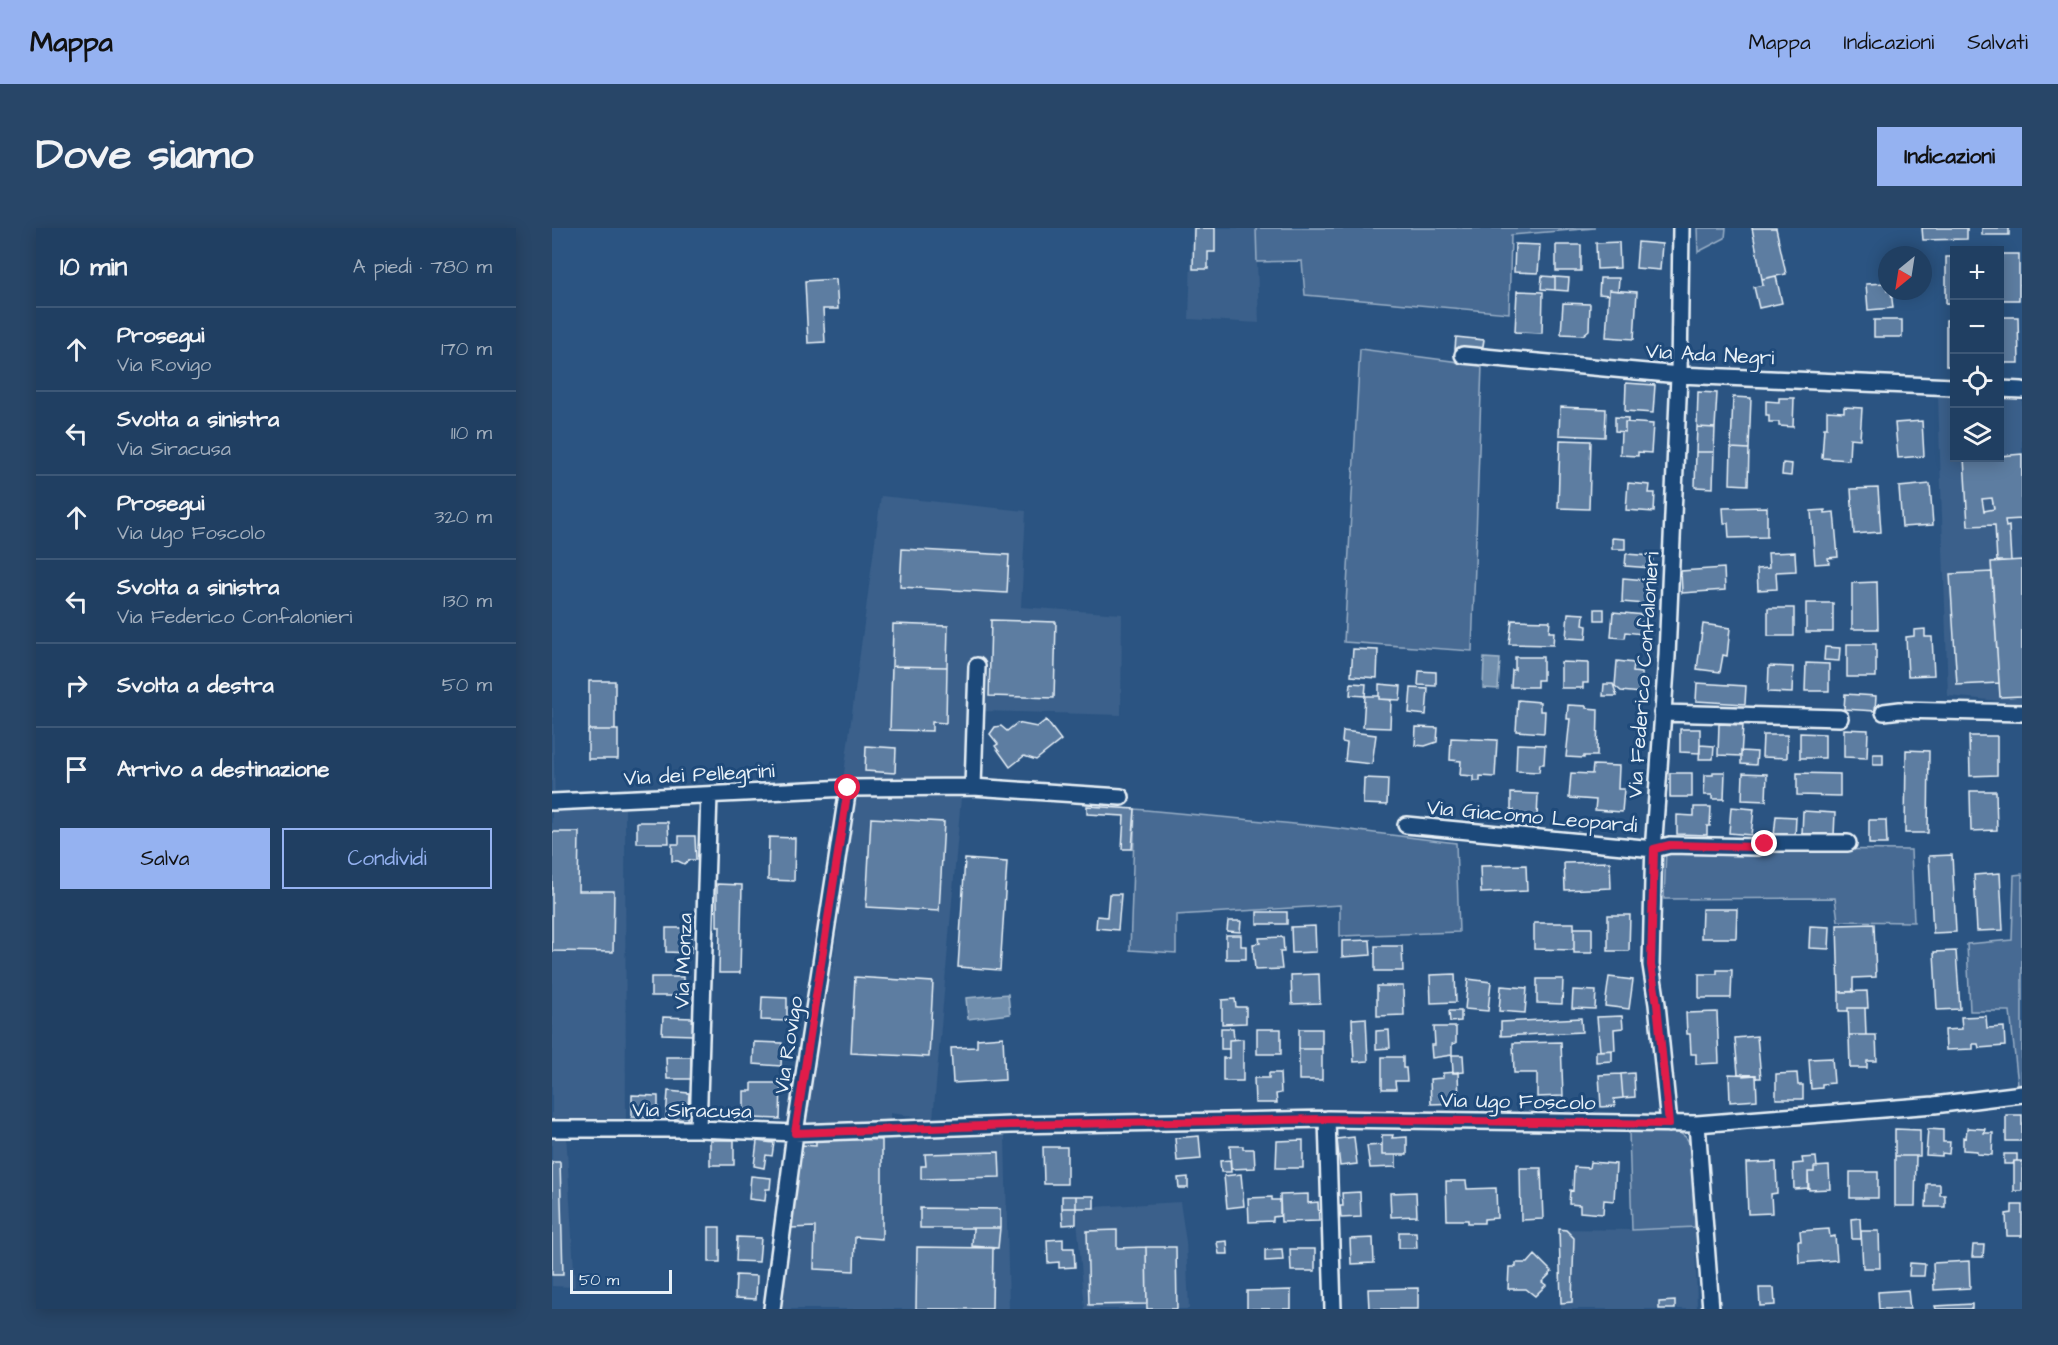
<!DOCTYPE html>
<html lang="it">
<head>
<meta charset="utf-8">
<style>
	body { margin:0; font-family:"Architects Daughter",sans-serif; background:#284668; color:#f1f3f6 }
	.controls { position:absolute; right:18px; top:18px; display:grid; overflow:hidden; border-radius:0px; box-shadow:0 3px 15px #0003 }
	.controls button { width:54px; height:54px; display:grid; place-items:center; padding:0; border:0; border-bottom:2px solid #3d5877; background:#203f62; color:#f1f3f6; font:30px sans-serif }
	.compass { position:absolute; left:1326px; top:18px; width:54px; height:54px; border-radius:50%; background:#203f62; box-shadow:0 3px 15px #0003; rotate:210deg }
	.scale { position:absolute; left:18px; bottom:15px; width:102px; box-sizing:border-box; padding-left:6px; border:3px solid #e8f1f8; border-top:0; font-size:16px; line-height:21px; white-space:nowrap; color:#e8f1f8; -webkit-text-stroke:4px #1f4a7a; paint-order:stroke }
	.stop { position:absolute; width:18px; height:18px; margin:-14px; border:4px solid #e11d48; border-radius:50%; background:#fff }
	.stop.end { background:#e11d48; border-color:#fff; box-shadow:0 2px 6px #0008 }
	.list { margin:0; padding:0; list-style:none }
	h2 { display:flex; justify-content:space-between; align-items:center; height:78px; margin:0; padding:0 24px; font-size:26px }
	h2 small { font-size:20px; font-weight:400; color:#a2afbe }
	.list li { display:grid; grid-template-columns:39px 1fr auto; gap:18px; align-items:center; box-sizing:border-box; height:84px; padding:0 24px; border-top:2px solid #3d5877 }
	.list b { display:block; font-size:22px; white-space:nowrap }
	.list p { margin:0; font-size:20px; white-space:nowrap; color:#a2afbe }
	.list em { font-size:20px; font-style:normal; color:#a2afbe }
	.actions { display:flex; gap:12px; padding:18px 24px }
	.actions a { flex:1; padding:14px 0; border:2px solid #95b2f1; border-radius:0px; text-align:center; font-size:21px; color:#95b2f1 }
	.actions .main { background:#95b2f1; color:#111 }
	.icon { flex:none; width:33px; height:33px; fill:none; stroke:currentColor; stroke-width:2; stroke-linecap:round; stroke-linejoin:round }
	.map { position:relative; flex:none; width:1470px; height:1081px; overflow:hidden; border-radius:0px }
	header { display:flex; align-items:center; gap:36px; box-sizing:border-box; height:84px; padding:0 30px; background:#95b2f1; color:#111 }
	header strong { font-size:28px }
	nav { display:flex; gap:33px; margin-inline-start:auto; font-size:21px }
	.intro { display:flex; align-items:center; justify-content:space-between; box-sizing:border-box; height:144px; padding:0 36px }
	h1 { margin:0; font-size:42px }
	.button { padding:15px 27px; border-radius:0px; background:#95b2f1; color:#111; font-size:21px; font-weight:700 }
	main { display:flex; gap:36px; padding:0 36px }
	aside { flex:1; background:#203f62; border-radius:0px; box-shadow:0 3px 15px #0003 }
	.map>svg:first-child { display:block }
</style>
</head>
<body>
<header>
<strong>Mappa</strong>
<nav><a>Mappa</a><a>Indicazioni</a><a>Salvati</a></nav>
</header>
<div class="intro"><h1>Dove siamo</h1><a class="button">Indicazioni</a></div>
<main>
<aside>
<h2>10 min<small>A piedi · 780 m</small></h2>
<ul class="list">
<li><svg class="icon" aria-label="ahead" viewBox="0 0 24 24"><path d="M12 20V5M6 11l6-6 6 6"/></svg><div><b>Prosegui</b><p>Via Rovigo</p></div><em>170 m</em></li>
<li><svg class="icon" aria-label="left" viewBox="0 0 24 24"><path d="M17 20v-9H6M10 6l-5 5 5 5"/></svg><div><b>Svolta a sinistra</b><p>Via Siracusa</p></div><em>110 m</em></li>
<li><svg class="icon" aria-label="ahead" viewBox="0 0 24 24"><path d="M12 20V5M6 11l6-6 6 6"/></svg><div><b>Prosegui</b><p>Via Ugo Foscolo</p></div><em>320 m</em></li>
<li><svg class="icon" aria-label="left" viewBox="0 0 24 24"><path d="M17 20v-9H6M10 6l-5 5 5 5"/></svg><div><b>Svolta a sinistra</b><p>Via Federico Confalonieri</p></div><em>130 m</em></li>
<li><svg class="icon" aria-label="right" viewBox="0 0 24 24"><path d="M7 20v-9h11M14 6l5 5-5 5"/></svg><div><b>Svolta a destra</b></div><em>50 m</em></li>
<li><svg class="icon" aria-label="arrive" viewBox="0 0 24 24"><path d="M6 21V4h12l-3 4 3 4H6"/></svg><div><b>Arrivo a destinazione</b></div></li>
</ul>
<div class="actions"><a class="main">Salva</a><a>Condividi</a></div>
</aside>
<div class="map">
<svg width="1470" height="1081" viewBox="0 0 1470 1081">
	<rect width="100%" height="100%" fill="#2b5482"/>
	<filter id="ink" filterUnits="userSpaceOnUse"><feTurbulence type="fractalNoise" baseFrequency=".0167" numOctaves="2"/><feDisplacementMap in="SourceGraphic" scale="12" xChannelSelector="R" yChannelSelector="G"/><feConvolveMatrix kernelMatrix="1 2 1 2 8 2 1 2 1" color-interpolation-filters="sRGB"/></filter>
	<g filter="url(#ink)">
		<path fill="#3a608b" d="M640 0H704L707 95 637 91Z
			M1386 169H1402V230H1448V171L1470 172V475L1396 468Z
			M329 268 474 283 469 379 570 386 569 487 430 483 422 569 409 570 381 891 338 885 339 912 453 908 457 1081H210L260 735 280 740 301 592 291 553Z
			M0 480H1L3 584 73 579 74 905 14 904 23 1059 0 1058Z
			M628 974 634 1014 637 1081H533L524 980Z
			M1143 999 1145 1081H1009L1007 1001 1080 1002Z"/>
		<path fill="#476b93" stroke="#98aec6" stroke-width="1.5" d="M704 0H1043L959 7 957 85 753 67 750 33 705 34Z
			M1145 0H1174L1173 10 1146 24Z
			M808 121 930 137 920 423 792 414Z
			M583 581 774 599 904 615 907 704 788 708V677L624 687V725L578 722Z
			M1114 620 1359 622 1362 694 1286 693 1283 670 1112 671Z
			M1470 646V856L1466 857 1458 783H1418L1415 716 1460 712 1462 647Z
			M1120 902C1133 906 1136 910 1140 922L1143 999 1080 1002 1077 904Z"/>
		<path fill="#708ead" stroke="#a0b6cb" stroke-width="1.5" d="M932 430 948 431 946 461 931 460Z
			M456 766 458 786 416 791 414 770Z"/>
		<path fill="#5d7da1" stroke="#e8f1f8" stroke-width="1.5" fill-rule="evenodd" d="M642 0H663V24H656V41H641Z
			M1200 0H1224L1234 46 1210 51Z
			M1370 0H1415V11L1371 12Z
			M1430 0H1457V7H1430Z
			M1067 14 1068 40 1045 41 1044 15Z
			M1086 14 1110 16 1108 42 1084 40Z
			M963 16 988 17 986 45 962 44Z
			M1004 17H1029V43H1004Z
			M1448 26H1467V72H1448Z
			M1394 29H1402V76H1394Z
			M990 48 1003 49V62L989 61Z
			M1224 48 1230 75 1207 80 1202 59 1211 57 1210 51Z
			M1003 49 1017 50 1016 63 1003 62Z
			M1048 50H1067L1066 63 1057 62V67L1047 66Z
			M284 51 286 81H271L273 114 256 115 253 53Z
			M1334 55 1335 63H1339L1341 80 1316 82 1314 56Z
			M1057 62 1085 64 1082 111 1054 109Z
			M965 63 991 64 990 105 963 104Z
			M1011 75 1038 76 1037 102 1031 107 1009 106Z
			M1448 89H1466L1467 135H1448Z
			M1322 92H1350V109H1322Z
			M1394 92H1402V138H1394Z
			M904 109 932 112 930 124 903 121Z
			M1074 155 1103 157 1101 185 1073 183Z
			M1146 164 1165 165 1163 200 1145 199Z
			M1181 169 1199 170 1197 221 1179 220Z
			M1227 170H1242L1241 199 1227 198V194H1217V187H1214V173L1227 174Z
			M1008 179 1054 181 1053 209 1007 207Z
			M1292 179 1310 180 1308 211 1298 210 1297 232 1270 230 1272 200H1275V183L1292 184Z
			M1063 189 1076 190V194H1073V204L1063 203Z
			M1370 193 1372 228 1346 230 1343 195Z
			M1073 194 1101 196 1099 225 1086 224V228L1068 227 1069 204H1073Z
			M1145 199 1163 200 1162 224H1144Z
			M1008 212 1039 213 1037 281 1006 280Z
			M1179 220 1197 221 1196 257 1178 256Z
			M1144 224H1162L1161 260 1143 259Z
			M1470 226V291L1453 292 1454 299 1457 298 1459 333H1445L1443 297 1416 298 1412 230H1448V228ZM1440 270 1442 281 1432 283 1430 271Z
			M1231 235 1240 236 1239 248 1230 247Z
			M1076 255 1098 257 1097 265H1103L1102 284 1074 282Z
			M1378 256 1381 297 1350 299 1347 259Z
			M1326 260 1329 304 1302 306 1299 261Z
			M1215 279V309L1177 310 1176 295H1172L1171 280Z
			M1273 282V285L1282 284 1286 329 1276 330 1277 335 1263 336 1259 283Z
			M1060 310 1073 311V321H1060Z
			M350 321 457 327 455 365 348 359Z
			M1243 324 1244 343 1224 344 1225 361 1206 362 1205 341 1217 340 1216 325Z
			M1074 326 1101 328 1100 340 1073 338Z
			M1470 332V468L1448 469 1439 334Z
			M1172 340 1173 362 1130 365 1129 343Z
			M1440 344 1447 455 1405 457 1398 346Z
			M1071 350 1095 352 1093 376 1070 374Z
			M1325 354 1326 401H1300V355Z
			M1254 375H1281V404H1254Z
			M1216 380H1242V408H1216Z
			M1043 381H1052V392H1043Z
			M1061 384 1092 387 1090 406 1074 404 1073 410 1059 409Z
			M1016 385 1032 386 1031 397 1035 398 1034 411 1014 410Z
			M439 392 504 394 502 470 437 468Z
			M960 392 998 393 997 404H1002L1001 417 957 416Z
			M341 396 396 398 395 439 340 438Z
			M1151 396 1178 400 1175 428 1171 427 1168 444 1145 441Z
			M1373 401V409H1380L1382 447 1356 448 1354 409 1362 408V402Z
			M1295 416H1324V449H1295Z
			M1273 419 1288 420 1287 433 1272 432Z
			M801 421 826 422 825 450 799 448Z
			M963 429H991V452H985V459H959L960 442H963Z
			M1065 433 1082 435 1081 444 1090 445 1089 465 1069 463 1063 458Z
			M1009 434 1036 435V455H1031V460H1009Z
			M1254 435 1277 436V463H1253Z
			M340 438 395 439 394 495 380 494V503L338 502Z
			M1217 438 1241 439 1240 465 1216 464Z
			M867 443 884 444V458L866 457Z
			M37 453H63V502H37Z
			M799 455 814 456 813 468 798 467Z
			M1145 455 1194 458 1193 476 1144 473Z
			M827 456 849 458 848 472 827 471Z
			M1052 456H1061L1065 468H1051Z
			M859 460 876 461 874 487 857 485Z
			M1293 466 1324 468 1323 483 1292 481Z
			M813 468H827V471L839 472 838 500 811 499Z
			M966 472 988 474V483H993L992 505 964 503Z
			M1016 477 1034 478V480L1046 481 1045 528H1032V530L1014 529 1018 491H1015Z
			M494 492 509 512 484 532 472 528 458 539 443 518 446 516 438 506 443 499 449 498 455 503 465 495 485 499Z
			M1167 496 1191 497 1189 528 1166 527Z
			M864 499 886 500 885 514 873 518 863 517Z
			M1128 501H1148V525L1128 524Z
			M1292 501 1316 502 1315 530 1292 529Z
			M36 502H66V531H36Z
			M791 503 824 507 820 536 793 533 795 515 790 514Z
			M1248 505 1273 506V530H1248Z
			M1211 507H1235V530L1210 529Z
			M1417 508H1445V547L1418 548Z
			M899 510 945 512 943 549 928 548V553H921V548L908 547 909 533 898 532Z
			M965 516 993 517 992 536H988L987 544 964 543Z
			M1148 517 1162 518 1161 531H1147Z
			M314 518 344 520 343 545 313 543Z
			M1354 522 1377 523 1376 605H1353Z
			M1189 523 1205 524 1204 537 1189 536Z
			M1321 526H1331V537H1321Z
			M1041 537 1067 538 1066 561H1072L1070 584 1043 582 1044 572 1017 570 1019 545 1040 546Z
			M1161 544H1173L1172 571H1160V567H1152L1153 547H1161Z
			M1118 545H1140V569H1118Z
			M1191 545 1215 546 1214 573 1190 572Z
			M1245 545 1288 546V568L1245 567Z
			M812 550 836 551 835 577 811 576Z
			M1418 563H1444L1445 602 1419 603Z
			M959 565 986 566 985 592 962 591V582H959Z
			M535 578 583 581 580 621H570L572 588 535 586Z
			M1142 579H1159L1158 598H1155V607L1125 606V587L1142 588Z
			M1179 579 1202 581 1199 607 1177 605Z
			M1251 583 1283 585 1282 608 1250 606Z
			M1224 588 1244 589 1243 609 1222 608Z
			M319 590 392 594 387 683 314 679Z
			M1317 592H1334L1335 616H1317Z
			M85 594H116L117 615H85Z
			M0 604H27L26 663H62L61 724 0 723Z
			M127 608H143L144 632H138L132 636 126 633H120V616H127Z
			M217 609 243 610 242 653 216 652Z
			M1400 627 1404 704 1381 705 1377 628Z
			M413 631 455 634 448 742 406 739Z
			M1058 634 1059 660 1013 662 1012 635Z
			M974 637 975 663 929 665 928 638Z
			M1448 645 1451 702 1425 703 1422 647Z
			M165 656 190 657 188 745H167L168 698H165Z
			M557 666H569L566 702 544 700 545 688 555 689Z
			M1150 681H1185L1184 710H1149Z
			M705 684H735V696H705Z
			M1056 687H1078L1077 723H1056Z
			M676 693H689L688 704 675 703Z
			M982 695H1022V722L982 721Z
			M1322 696 1324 749 1301 750V764H1287L1285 697Z
			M763 698 764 724 740 725 739 699Z
			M1258 698 1278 699 1277 721 1257 720Z
			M114 700H139V725L114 724Z
			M1022 700H1040V725H1022Z
			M674 707H689V718H694V731H674Z
			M731 709 732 724H728L730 741 703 742 701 716 708 715 707 710Z
			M818 712 819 727 790 729V713Z
			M823 718H850L851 743H823Z
			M1404 723 1408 781 1385 782 1382 724Z
			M1165 742H1180L1179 770H1147V746H1165Z
			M767 746 768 775 740 776 739 747Z
			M903 746 904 774 879 775 878 747Z
			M99 749H131V768H99Z
			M303 749 381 754 377 829 299 825Z
			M1057 749 1081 752 1077 781 1053 778Z
			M916 751 939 754 936 783 913 781Z
			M985 751H1011L1010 776 985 775Z
			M825 758H851L852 787 825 788Z
			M949 758 975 760 973 785 947 783Z
			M1021 762 1044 763 1043 781 1020 780Z
			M1315 763 1316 780H1296V783H1287V764Z
			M210 769 235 770V793L209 792Z
			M683 771 684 779H694V795L670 796V772Z
			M1296 780H1313L1314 807H1297Z
			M897 783H909V793L898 794Z
			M1165 784 1167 835 1144 836V826H1139L1138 806H1135L1134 785Z
			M1070 788 1071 800 1062 801 1063 822 1048 823 1045 789Z
			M1434 788 1435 800 1452 799 1453 818 1427 820 1426 816H1421V821L1394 822 1393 802 1410 801 1409 789Z
			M111 789 141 790V807L110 806Z
			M814 790 816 833 802 834 800 791Z
			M1029 790 1030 804 949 808V794Z
			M882 799H904V815L900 816V827L880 830 879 817H883Z
			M669 800H681L682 812H677V821H669Z
			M705 801H729V826H705Z
			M747 801H770V821H747Z
			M837 802 838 820 824 821V803Z
			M1297 807H1324L1325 833H1315V840H1298Z
			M1205 808 1209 850H1204V847L1191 848V846H1186L1183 810Z
			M451 809 453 852 401 855 399 820 425 819V811Z
			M691 811V853H671V830H677V812Z
			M202 814 230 815 229 838 201 836Z
			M1009 814 1011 868 985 869V845H962L961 815Z
			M747 821H770V852H747Z
			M1060 822V833L1044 834V823Z
			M900 827H911L912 844 901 845Z
			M114 829H139V851H115Z
			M830 829H851V840H854L855 853H843L844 861H830Z
			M1280 830 1282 855 1270 856V860L1259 861 1257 831Z
			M906 844 907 875 879 876 878 851 891 850V845Z
			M717 845H728L729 865 724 866 725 875H703L702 850H717Z
			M1082 845 1083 869 1071 870 1069 846Z
			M1245 845 1246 857H1251V871H1224V846Z
			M1069 846 1071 870 1062 871 1063 878 1049 879 1047 847Z
			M1177 846 1204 847 1205 872 1178 874Z
			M200 855H229L228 891 200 890V884H192V863H200Z
			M116 863 137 865 135 892 114 890Z
			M80 867 106 868V890L80 889Z
			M1454 887H1470V913H1454Z
			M1415 900 1433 901 1432 905H1441L1440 927 1425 926V923L1411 922V909L1414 910Z
			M1343 901 1368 902V928H1343Z
			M1376 901 1391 902V914H1398L1397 926 1390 925V928L1374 927Z
			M830 907H841L840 910 855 909V927H830Z
			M647 908 649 931 625 933 623 910Z
			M264 909 330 912V1011L303 1009 302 1043 262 1041 263 999 238 1000 249 917 264 918Z
			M802 909 805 936 788 938 785 911Z
			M158 912H182V937H158Z
			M751 912V940H724L725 913Z
			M205 913 222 915 220 928 214 927 212 940 202 938Z
			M830 917V927H844V939L818 940 815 918Z
			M678 918H691V921H702L703 940 679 941Z
			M491 919H515V956H492Z
			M447 924 448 949 369 951V938H374L373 926Z
			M1452 926H1465V933H1462L1461 936H1452Z
			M1343 928H1364L1363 978H1343Z
			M1264 929 1265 939H1262V944H1256V960L1242 961 1241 936 1251 935 1250 930Z
			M678 932 679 944H669L668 933Z
			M1462 933H1470V963H1462Z
			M0 934H8L11 1047H0Z
			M1038 934 1064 936 1062 973 1052 972 1051 986 1028 984V977L1017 976 1018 962 1021 963 1022 939 1037 940Z
			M1224 934 1225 965 1219 966 1220 985 1196 986 1194 935Z
			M1277 938 1278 961 1257 962 1256 944H1262V939Z
			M968 940H989L991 991 969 992Z
			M1298 944H1326V970H1298Z
			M689 946 692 978 675 980 672 948Z
			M199 948 219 950 218 961H214L213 973 197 971Z
			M636 949V960H627L626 950Z
			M894 953H914L915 961 944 960 945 990 932 991V995H916V992H895Z
			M1375 956H1388V967H1393V979H1374Z
			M808 964 809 989 789 990 788 978H791L790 965Z
			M864 964 865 988 839 989 838 965Z
			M756 966V975L766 974 767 993 729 994 728 967Z
			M510 968H524V980H510Z
			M524 968H542V980H524Z
			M720 969V972H728V988L721 989V993L697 994 696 970Z
			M1460 977H1470V1008H1455L1454 986 1460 985Z
			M368 980 448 981V1000H368Z
			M510 980H524V996L511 997Z
			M1308 990 1309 1011H1300L1299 991Z
			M157 999H168V1034H157Z
			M421 1000H448L446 1020 420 1018Z
			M1007 1001 1014 1002 1022 1010 1020 1074 1009 1075Z
			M1277 1001 1278 1009 1283 1008 1285 1032 1247 1035 1246 1013H1249L1248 1003Z
			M565 1002V1020L594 1019 595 1076 537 1077 535 1003Z
			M1309 1003H1327L1328 1040H1311Z
			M847 1004H864L865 1020H847Z
			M185 1009 209 1010 207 1034 184 1033Z
			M821 1010 822 1035 799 1036 798 1011Z
			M511 1011V1020H522L523 1039 507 1040V1034L496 1035 495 1012Z
			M675 1013 676 1026H667L665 1014Z
			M1421 1017H1432L1431 1029H1420Z
			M365 1019 441 1020 440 1081H364Z
			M594 1019H624L625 1081H595Z
			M730 1021 731 1032 713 1033V1022Z
			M738 1021H763V1043H739Z
			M983 1027 1000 1044 990 1054 994 1057 983 1068 974 1061H956L957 1039H964V1035H976Z
			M1417 1033 1418 1060 1382 1062 1381 1035Z
			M1358 1035 1373 1036 1372 1048H1357Z
			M184 1047 205 1048 204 1071 183 1070Z
			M866 1060V1081H817L816 1061Z
			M1207 1060H1222L1223 1077 1208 1078Z
			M739 1062V1081H695V1063Z
			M1356 1062 1358 1081H1327L1326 1064Z
			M1123 1073V1081H1107V1074Z
			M1420 1076V1081H1384L1383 1078Z"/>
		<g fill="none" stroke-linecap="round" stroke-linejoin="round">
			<g stroke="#e8f1f8" stroke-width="20">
				<path id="minor" d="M911 127 1127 147 1402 159
					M1448 161 1470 162
					M1332 484 1348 482 1470 485
					M1110 485 1288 490
					M421 559 425 438
					M0 574 296 560 421 559 569 569
					M854 597 1102 621 1118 617 1205 619 1221 615H1296
					M775 891 781 1081
					M1117 896 1105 776 1099 737 1102 610 1115 428 1127 147 1129 0
					M1145 896 1159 1081
					M0 901H146L243 905 459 897 775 891 1145 896 1382 877 1470 866
					M146 901 157 567
					M220 1081 243 905 296 560"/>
			</g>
			<use href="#minor" stroke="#1f4a7a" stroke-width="15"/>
		</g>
	</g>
	<g fill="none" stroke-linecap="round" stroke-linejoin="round" filter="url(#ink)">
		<path stroke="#e11d48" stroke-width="8" d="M296 560 243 905 459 897 775 891 1117 896 1105 776 1099 737 1102 621 1118 617 1205 619 1213 616"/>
	</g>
	<g text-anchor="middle" stroke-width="6" stroke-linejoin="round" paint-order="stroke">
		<g font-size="21" fill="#e8f1f8" stroke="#1f4a7a">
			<text transform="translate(1158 126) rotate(3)" y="7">Via Ada Negri</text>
			<text transform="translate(1091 447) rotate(-86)" y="7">Via Federico Confalonieri</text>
			<text transform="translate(147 546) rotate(-3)" y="7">Via dei Pellegrini</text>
			<text transform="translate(980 588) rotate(5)" y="7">Via Giacomo Leopardi</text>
			<text transform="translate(131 733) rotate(-88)" y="7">Via Monza</text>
			<text transform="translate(236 817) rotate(-81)" y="7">Via Rovigo</text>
			<text transform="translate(966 873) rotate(1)" y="7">Via Ugo Foscolo</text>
			<text transform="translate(140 882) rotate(1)" y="7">Via Siracusa</text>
		</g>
	</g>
</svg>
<div class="controls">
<button>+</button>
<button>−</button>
<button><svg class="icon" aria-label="locate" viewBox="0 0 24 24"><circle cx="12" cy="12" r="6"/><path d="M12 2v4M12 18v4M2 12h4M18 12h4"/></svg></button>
<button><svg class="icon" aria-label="layers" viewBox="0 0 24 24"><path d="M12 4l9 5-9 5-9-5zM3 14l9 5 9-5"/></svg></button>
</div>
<svg class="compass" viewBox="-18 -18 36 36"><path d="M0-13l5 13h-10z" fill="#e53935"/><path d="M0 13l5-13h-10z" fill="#a2afbe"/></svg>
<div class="scale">50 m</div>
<div class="stop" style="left:296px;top:560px"></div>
<div class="stop end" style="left:1213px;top:616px"></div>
</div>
</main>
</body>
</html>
